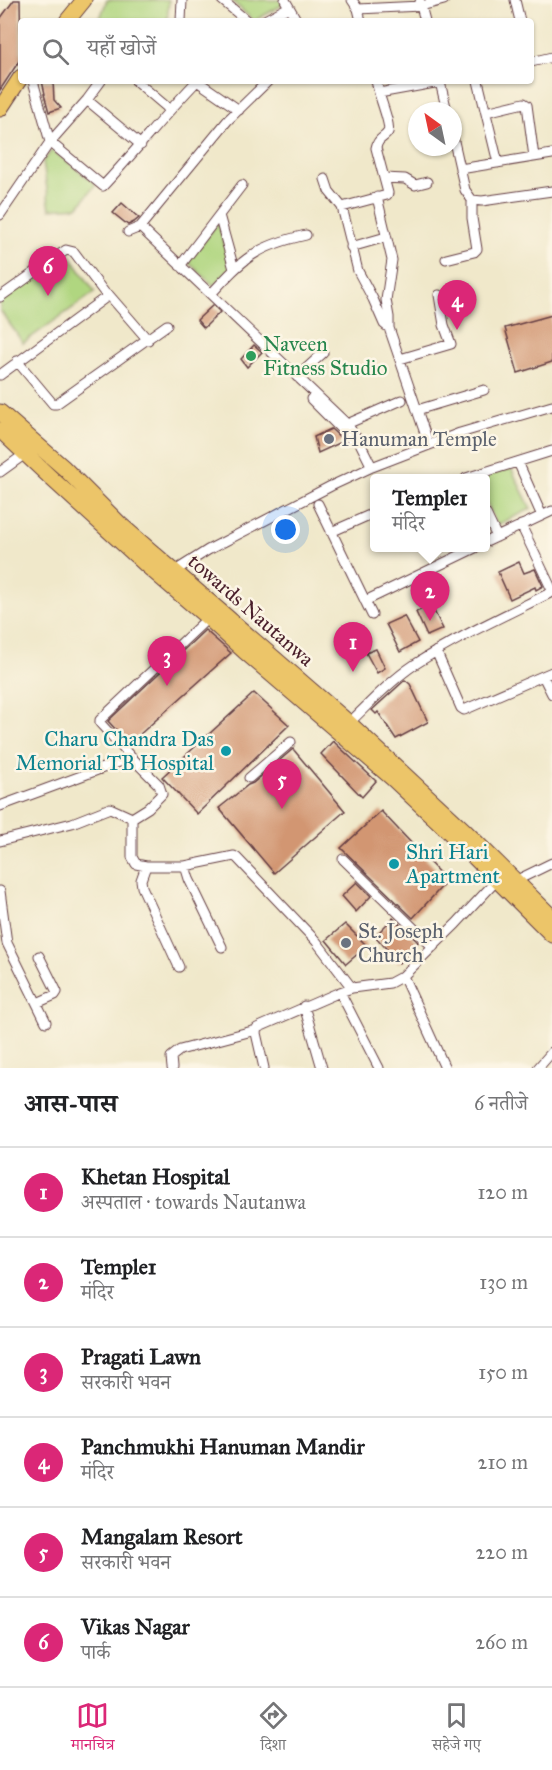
<!DOCTYPE html>
<html lang="hi">
<head>
<meta charset="utf-8">
<style>
	body { margin:0; font-family:"IM FELL Great Primer","Noto Serif Devanagari",serif; background:#f2f2f2; color:#202124 }
	.compass { position:absolute; left:408px; top:102px; width:54px; height:54px; border-radius:50%; background:#fff; box-shadow:0 2px 4px #0004; rotate:327deg }
	.you { position:absolute; left:286px; top:530px; width:21px; height:21px; margin:-15px; border:4px solid #fff; border-radius:50%; background:#1a73e8; box-shadow:0 0 0 9px #1a73e833 }
	.badge { display:grid; place-items:center; width:39px; height:39px; border-radius:50%; background:#db2777; color:#fff; font-size:20px; font-weight:700 }
	.pin { position:absolute; translate:-50% -50px; filter:drop-shadow(0 2px 3px #0008) }
	.pin::after { content:''; position:absolute; top:32px; width:21px; height:18px; background:inherit; clip-path:polygon(0 0,100% 0,50% 100%) }
	.popup { position:absolute; left:370px; top:474px; width:120px; height:78px; box-sizing:border-box; display:grid; place-content:center; border-radius:6px; background:#fff; filter:drop-shadow(0 2px 4px #0005); font-size:20px; white-space:nowrap; color:#757577 }
	.popup b { font-size:22px; color:#202124 }
	.popup::after { content:''; position:absolute; left:50%; top:100%; margin-left:-12px; border:12px solid transparent; border-top-color:#fff }
	.list { margin:0; padding:0; list-style:none }
	h2 { display:flex; justify-content:space-between; align-items:center; height:78px; margin:0; padding:0 24px; font-size:26px }
	h2 small { font-size:20px; font-weight:400; color:#757577 }
	.list li { display:grid; grid-template-columns:39px 1fr auto; gap:18px; align-items:center; box-sizing:border-box; height:90px; padding:0 24px; border-top:2px solid #e0e0e0 }
	.list b { display:block; font-size:22px; white-space:nowrap }
	.list p { margin:0; font-size:20px; white-space:nowrap; color:#757577 }
	.list em { font-size:20px; font-style:normal; color:#757577 }
	.icon { flex:none; width:33px; height:33px; fill:none; stroke:currentColor; stroke-width:2; stroke-linecap:round; stroke-linejoin:round }
	.map { position:relative; flex:none; width:552px; height:1068px; overflow:hidden }
	.search { position:absolute; background:#fff; box-shadow:0 2px 4px #0004; left:18px; right:18px; top:18px; height:66px; display:flex; align-items:center; gap:15px; box-sizing:border-box; padding:0 21px; border-radius:6px; color:#757577; font-size:22px }
	.sheet { height:618px; background:#fff }
	nav { display:flex; justify-content:space-around; align-items:center; box-sizing:border-box; height:84px; border-top:2px solid #e0e0e0; background:#fff; font-size:16px; color:#757577 }
	nav a { display:grid; justify-items:center; gap:3px }
	nav .on { color:#db2777 }
	.map>svg:first-child { display:block }
</style>
</head>
<body>
<div class="map">
<svg width="552" height="1068" viewBox="0 0 552 1068">
	<rect width="100%" height="100%" fill="#fcf5e5"/>
	<filter id="ink" filterUnits="userSpaceOnUse"><feTurbulence type="fractalNoise" baseFrequency=".0167" numOctaves="2"/><feDisplacementMap in="SourceGraphic" scale="12" xChannelSelector="R" yChannelSelector="G"/><feConvolveMatrix kernelMatrix="1 2 1 2 8 2 1 2 1" color-interpolation-filters="sRGB"/></filter>
	<filter id="wash" filterUnits="userSpaceOnUse"><feTurbulence type="fractalNoise" baseFrequency=".008" numOctaves="4" result="noise"/><feDisplacementMap in="SourceGraphic" scale="24" xChannelSelector="R" yChannelSelector="G"/><feGaussianBlur stdDeviation="1.35" result="paint"/><feColorMatrix in="noise" values="0 0 0 0 0 0 0 0 0 0 0 0 0 0 0 0 0 1.4 0 .05"/><feComposite in="paint" operator="in"/></filter>
	<g filter="url(#wash)">
		<rect width="100%" height="100%" fill="#f0e8ca"/>
		<path fill="#b0d680" stroke="#7d7a56" stroke-width="1.5" d="M107 0H169L167 21H99Z
			M231 0H281L284 4 254 21Z
			M52 150 96 184 78 207 50 209 43 162Z
			M218 222 231 268 214 286 188 262Z
			M68 253 95 292 23 343 0 310V301Z
			M511 468 531 509 497 525 486 501V478H477Z"/>
		<g id="blocks">
			<path fill="#d29672" d="M14 0H20L21 58 0 90V19Z
				M42 81H53L54 100 61 108 49 112 44 94H45Z
				M122 203 139 218 134 222 128 225 113 213Z
				M213 305 220 312 204 328 197 320Z
				M552 315V362L518 373 505 328Z
				M254 345 262 352 247 367 241 359Z
				M331 429 344 441 318 453 314 437Z
				M519 562 524 573 535 569 543 586 536 590 535 587 510 599 498 572Z
				M431 605 443 629 427 636 416 612Z
				M404 616 418 642 400 652 386 624Z
				M205 630 231 653 129 744 108 721Z
				M376 649 385 668 377 673 366 653Z
				M405 680 410 684 428 722 396 739 378 712 376 714 372 710Z
				M254 693 289 725 197 814 162 777Z
				M333 741 376 781 362 797 321 754Z
				M293 749 345 811 274 873 219 808 248 785 253 783Z
				M381 811 447 881 413 918 341 848Z
				M357 882 371 896 356 912 342 896Z
				M393 918 418 942 399 963 375 936Z
				M345 924 367 946 346 964 326 940Z"/>
		</g>
	</g>
	<g filter="url(#ink)">
		<use href="#blocks" fill-opacity="0" stroke="#633d43" stroke-width="1.5"/>
		<g fill="none" stroke-linecap="round" stroke-linejoin="round">
			<g stroke="#633d43" stroke-width="11">
				<path id="minor" d="M222 0 247 21
					M285 0 297 21
					M352 0 358 9 361 21
					M515 0 520 21
					M420 2 425 21
					M358 9 421 6 444 0
					M181 21 182 0
					M263 21 289 7
					M531 62 552 57
					M33 81 50 142 103 186C135 152 164 115 197 81
					M136 81 169 109
					M197 81 239 110
					M376 81 379 93 440 82 447 111
					M478 81 498 163
					M87 100 141 145
					M486 112 524 103 527 105 534 157
					M453 137 465 190 472 200 482 201 552 191
					M460 169 552 154
					M384 178 405 179 415 185 427 182
					M325 179 329 191 342 207 358 271 373 299 384 324 389 328 429 445
					M377 197 392 260 386 300 389 317V328
					M342 207 387 195 388 193 376 148C378 137 384 139 388 132 391 126 381 101 379 93
					M0 215 50 142 87 100 101 81
					M219 215 234 269
					M140 227 347 424 360 443 372 467
					M128 232 140 227 228 120 268 81
					M351 247 386 237
					M446 259 474 252 477 249 472 218V200
					M180 266 242 185
					M211 294C244 258 256 246 306 235
					M0 297 66 250 74 252 107 296
					M400 359 451 344 444 325 439 295
					M17 361 53 404H56L167 325
					M0 375 109 295 148 340
					M297 377 323 353
					M311 399 352 440
					M417 410 484 390
					M347 424 402 400
					M518 462 542 516
					M0 472 25 454
					M466 478 552 451
					M318 504 372 615
					M486 514 497 537
					M521 525 552 590
					M331 532 374 513
					M486 542 552 511
					M175 571 208 550 331 486 372 467 460 433 552 406
					M365 601 475 548
					M436 651 461 708 464 710 552 672
					M543 676 552 694
					M349 723C370 703 390 681 414 665 457 637 506 615 552 592
					M131 757 159 785 162 794 148 808 132 818
					M249 778 291 742
					M0 806 130 758V756L100 723V720L208 618
					M0 841 72 823 110 808 132 818V857L136 864 146 866H185L234 856 237 858 316 941 352 988
					M343 859 433 947
					M146 866 141 880 142 887 179 967
					M185 866 189 879 222 947
					M515 881 552 863
					M0 891 7 943 46 1022
					M403 976 445 1068
					M340 992 379 1068
					M37 1003 55 995 57 992 39 956
					M304 1006 322 1068
					M172 1068 171 1057 180 1050 256 1030
					M264 1068 256 1033 257 1028 340 992 352 988 390 983 403 976 456 924 497 880
					M538 1068 552 1052"/>
			</g>
			<g stroke="#633d43" stroke-width="17">
				<path id="primary" d="M67 21 84 0
					M0 109 21 77
					M0 412 64 468 121 525 349 723 465 831 552 917
					M0 430 51 478 145 564 208 618 244 651 392 778 442 825 552 935"/>
			</g>
			<use href="#minor" stroke="#fff" stroke-width="9"/>
			<use href="#primary" stroke="#ecc569" stroke-width="15"/>
		</g>
	</g>
	<circle fill="#2e9e5b" stroke="#fcf5e5" stroke-width="2" cx="251" cy="356" r="6"/>
	<g fill="#6b7280" stroke="#fcf5e5" stroke-width="2">
		<circle cx="329" cy="439" r="6"/>
		<circle cx="346" cy="943" r="6"/>
	</g>
	<g fill="#0f9aa8" stroke="#fcf5e5" stroke-width="2">
		<circle cx="226" cy="751" r="6"/>
		<circle cx="394" cy="864" r="6"/>
	</g>
	<g text-anchor="middle" stroke-width="5" stroke-linejoin="round" paint-order="stroke">
		<g font-size="21" fill="#27864d" stroke="#fcf5e5" text-anchor="start">
			<text x="263" y="351">Naveen<tspan x="263" dy="24">Fitness Studio</tspan></text>
		</g>
		<g font-size="21" fill="#5b616d" stroke="#fcf5e5" text-anchor="start">
			<text x="341" y="446">Hanuman Temple</text>
			<text x="358" y="938">St. Joseph<tspan x="358" dy="24">Church</tspan></text>
		</g>
		<g font-size="21" fill="#4a1f2b" stroke="#fcf5e5">
			<text transform="translate(251 610) rotate(41)" y="7">towards Nautanwa</text>
		</g>
		<g font-size="21" fill="#0d838f" stroke="#fcf5e5" text-anchor="end">
			<text x="214" y="746">Charu Chandra Das<tspan x="214" dy="24">Memorial TB Hospital</tspan></text>
			<text x="406" y="859" text-anchor="start">Shri Hari<tspan x="406" dy="24">Apartment</tspan></text>
		</g>
	</g>
</svg>
<svg class="compass" viewBox="-18 -18 36 36"><path d="M0-13l5 13h-10z" fill="#e53935"/><path d="M0 13l5-13h-10z" fill="#757577"/></svg>
<div class="you"></div>
<div class="pin badge" style="left:353px;top:672px">1</div>
<div class="pin badge" style="left:430px;top:621px">2</div>
<div class="popup"><b>Temple1</b>मंदिर</div>
<div class="pin badge" style="left:167px;top:686px">3</div>
<div class="pin badge" style="left:457px;top:330px">4</div>
<div class="pin badge" style="left:282px;top:809px">5</div>
<div class="pin badge" style="left:48px;top:296px">6</div>
<div class="search"><svg class="icon" aria-label="search" viewBox="0 0 24 24"><circle cx="10" cy="10" r="6"/><path d="M15 15l6 6"/></svg>यहाँ खोजें</div>
</div>
<section class="sheet">
<h2>आस-पास<small>6 नतीजे</small></h2>
<ul class="list">
<li><span class="badge">1</span><div><b>Khetan Hospital</b><p>अस्पताल · towards Nautanwa</p></div><em>120 m</em></li>
<li><span class="badge">2</span><div><b>Temple1</b><p>मंदिर</p></div><em>130 m</em></li>
<li><span class="badge">3</span><div><b>Pragati Lawn</b><p>सरकारी भवन</p></div><em>150 m</em></li>
<li><span class="badge">4</span><div><b>Panchmukhi Hanuman Mandir</b><p>मंदिर</p></div><em>210 m</em></li>
<li><span class="badge">5</span><div><b>Mangalam Resort</b><p>सरकारी भवन</p></div><em>220 m</em></li>
<li><span class="badge">6</span><div><b>Vikas Nagar</b><p>पार्क</p></div><em>260 m</em></li>
</ul>
</section>
<nav>
<a class="on"><svg class="icon" aria-label="map" viewBox="0 0 24 24"><path d="M3 6l6-2 6 2 6-2v14l-6 2-6-2-6 2zM9 4v14M15 6v14"/></svg>मानचित्र</a>
<a><svg class="icon" aria-label="directions" viewBox="0 0 24 24"><path d="M12 3l9 9-9 9-9-9zM9 14v-3h6M13 9l2 2-2 2"/></svg>दिशा</a>
<a><svg class="icon" aria-label="saved" viewBox="0 0 24 24"><path d="M7 4h10v16l-5-4-5 4z"/></svg>सहेजे गए</a>
</nav>
</body>
</html>
